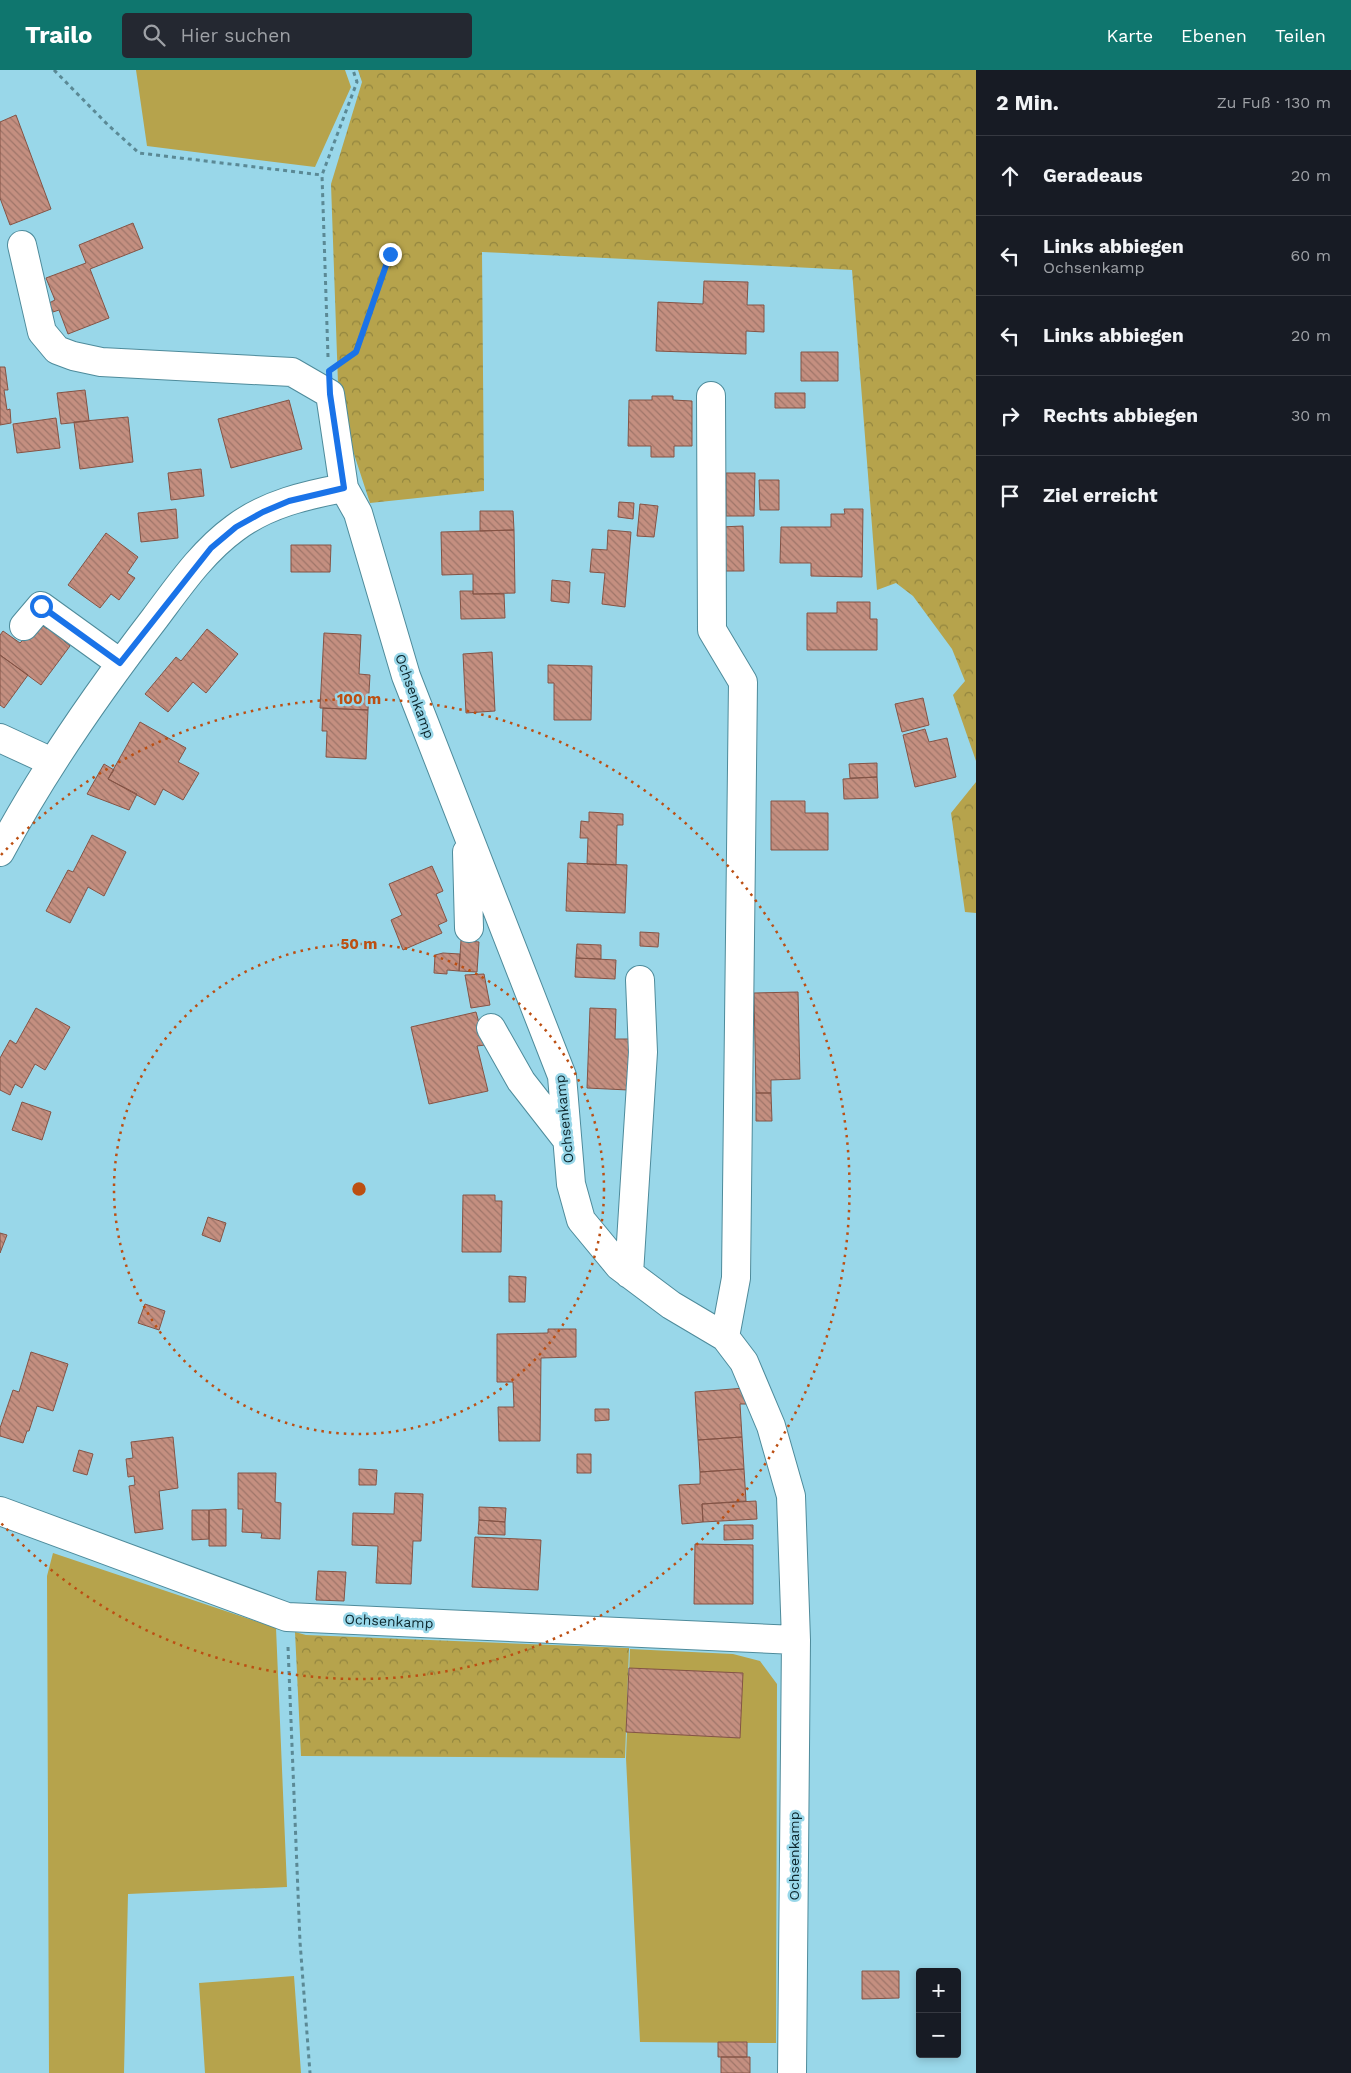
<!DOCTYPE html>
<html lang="de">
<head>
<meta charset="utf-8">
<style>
	body { margin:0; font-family:"Work Sans",sans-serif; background:#242831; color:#f1f3f6 }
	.controls { position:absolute; right:15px; bottom:15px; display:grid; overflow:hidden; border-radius:5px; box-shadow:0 2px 8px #0003 }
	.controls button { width:45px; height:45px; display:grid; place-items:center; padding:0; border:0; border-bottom:1px solid #363941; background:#171b24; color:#f1f3f6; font:25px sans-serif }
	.stop { position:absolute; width:15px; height:15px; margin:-11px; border:4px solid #1a73e8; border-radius:50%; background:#fff }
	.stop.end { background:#1a73e8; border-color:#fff; box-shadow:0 1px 5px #0008 }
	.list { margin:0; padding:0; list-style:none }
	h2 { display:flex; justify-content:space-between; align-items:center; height:65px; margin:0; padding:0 20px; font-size:21px }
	h2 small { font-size:16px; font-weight:400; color:#9ea1a6 }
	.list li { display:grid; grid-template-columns:32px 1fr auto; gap:15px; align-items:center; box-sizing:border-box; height:80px; padding:0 20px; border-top:1px solid #363941 }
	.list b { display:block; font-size:19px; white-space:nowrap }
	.list p { margin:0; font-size:16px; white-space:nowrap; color:#9ea1a6 }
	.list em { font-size:16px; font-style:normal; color:#9ea1a6 }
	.icon { flex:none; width:28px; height:28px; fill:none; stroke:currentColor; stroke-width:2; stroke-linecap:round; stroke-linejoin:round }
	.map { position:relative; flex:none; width:976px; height:2003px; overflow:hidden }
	header { display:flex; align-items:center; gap:30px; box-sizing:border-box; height:70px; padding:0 25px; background:#0f766e; color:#fff }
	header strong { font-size:24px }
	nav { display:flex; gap:28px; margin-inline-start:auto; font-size:18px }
	.search { width:350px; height:45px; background:#242831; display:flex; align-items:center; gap:12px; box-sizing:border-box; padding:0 18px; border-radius:5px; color:#9ea1a6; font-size:19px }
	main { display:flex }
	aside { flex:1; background:#171b24 }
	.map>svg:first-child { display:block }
</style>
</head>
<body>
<header>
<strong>Trailo</strong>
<div class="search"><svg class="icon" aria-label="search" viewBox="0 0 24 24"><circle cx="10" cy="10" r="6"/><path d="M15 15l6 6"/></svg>Hier suchen</div>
<nav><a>Karte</a><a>Ebenen</a><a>Teilen</a></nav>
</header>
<main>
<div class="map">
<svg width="976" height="2003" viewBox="0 0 976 2003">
	<defs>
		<pattern id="forest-crowns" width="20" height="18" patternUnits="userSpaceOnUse" patternTransform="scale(1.25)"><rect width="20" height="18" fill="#b6a34c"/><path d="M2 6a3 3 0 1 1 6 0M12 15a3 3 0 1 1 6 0" fill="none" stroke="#92853f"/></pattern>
		<pattern id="building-back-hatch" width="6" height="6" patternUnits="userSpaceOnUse" patternTransform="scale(1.25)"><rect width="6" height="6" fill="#c48f80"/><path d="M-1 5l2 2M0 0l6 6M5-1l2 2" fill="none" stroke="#9e7569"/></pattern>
	</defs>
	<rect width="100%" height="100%" fill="#99d7e9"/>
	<path fill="#b6a34c" d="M136 0H345L351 17 315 97 147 76Z
		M53 1483 276 1558 287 1817 128 1824 124 2003H49L47 1506Z
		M630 1579 733 1584 760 1591 777 1614 776 1973 640 1972 626 1688Z
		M294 1906 301 2003H205L199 1913Z"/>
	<path fill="url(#forest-crowns)" d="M358 0H976V691L953 625 965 611 952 579 913 526 896 513 877 520 852 200 482 182 484 421 370 433 353 381H348L338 314 331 114 362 12Z
		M976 712V843L965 842 951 743Z
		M295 1562 306 1565 629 1578 625 1688 301 1686Z"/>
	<path fill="url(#building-back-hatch)" stroke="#845446" d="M16 45 51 139 10 155 0 128V52Z
		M133 153 143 178 90 199 109 248 68 264 59 240 53 242 49 233 55 230 46 208 86 193 79 175Z
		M704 211 748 212 747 235H764V262L746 261V284L656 281 658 232 703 234Z
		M801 282H838V311H801Z
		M0 297H5L8 320H4L7 340 10 339 11 353 0 355Z
		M85 320 89 351 61 354 57 323Z
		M775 323H805V338H775Z
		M652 326H673V330L692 331V376H674V387H651V376H628L629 330H652Z
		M289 330 302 379 231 398 218 349Z
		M128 347 133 392 80 399 74 352Z
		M56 348 60 378 17 383 13 354Z
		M201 399 204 426 171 430 168 403Z
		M726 403H755L754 446H726Z
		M759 410H779V440H760Z
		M619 432 634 433 633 449 618 447Z
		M640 434 658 436 654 467 637 466Z
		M176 439 178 468 141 472 138 443Z
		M844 439H863L862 507 811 506V493H780L781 457H831V444H845Z
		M480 441H513L514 460 480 461Z
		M743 456 744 501H720V457Z
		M514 460 515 523 473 524V504L442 505 441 462Z
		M608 460 631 462 625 537 602 534 605 503 590 502 592 479 607 480Z
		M106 463 138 487 127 503 135 508 119 530 111 524 100 538 68 515Z
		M291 475H331L330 502H291Z
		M552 510 570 512 569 533 551 531Z
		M460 521H473V524H504L505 548 461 549Z
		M837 532H870V549H877V580H807V543H837Z
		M51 552 68 565 64 571 70 576 41 615 0 585V565L3 561 20 573 39 553 47 559Z
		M207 559 238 584 206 623 193 612 168 642 145 624 176 587 181 591Z
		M324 563 361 565 359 604 370 605 368 640 320 638Z
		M492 582 495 641 466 643 463 584Z
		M0 585 28 605 4 638 0 635Z
		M548 595 592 596 591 650H554V613H548Z
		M923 628 929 655 902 662 895 634Z
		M323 638 368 640 366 689 326 687 327 661H322Z
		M140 652 186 678 178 692 199 703 183 730 163 719 155 735 108 709Z
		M925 659 929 672 947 668 956 707 915 717 903 665Z
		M877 693V707L850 708 849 694Z
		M104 694 114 700 108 709 137 724 129 740 87 724Z
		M877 707 878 728 844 729 843 709Z
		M771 731H805V743H828V780H771Z
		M589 742 623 744V755H617L616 795 587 794 588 768H580L581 751 589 752Z
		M92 765 126 782 104 826 88 817 70 853 46 841 68 800 73 802Z
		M568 793 627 795 625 843 566 841Z
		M432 796 443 821 436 824 447 851 438 855 442 863 403 880 391 850 402 845 389 814Z
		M640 862 659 863 658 877 640 876Z
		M461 870 479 872 477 902 459 901Z
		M577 874 601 875V889L576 888Z
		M443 883 460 884 459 901 447 900V904L434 903 435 885Z
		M576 888 616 890 615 909 575 907Z
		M484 904 490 935 471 938 465 905Z
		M798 922 800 1009 771 1010V1023H756L754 923Z
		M36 938 70 957 45 1000 35 994 22 1018 15 1014 10 1025 0 1020V988L10 970 16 974Z
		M590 938 616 939 615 969H630L628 1020 587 1018Z
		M476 942 485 975 477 976 488 1021 429 1034 411 957Z
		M756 1023H771L772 1051H756Z
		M22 1032 51 1042 42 1070 12 1060Z
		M463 1125H495V1131H502L501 1182H462Z
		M208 1147 226 1153 220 1172 202 1165Z
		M0 1163 7 1165 0 1183Z
		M509 1206 526 1207 525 1232H509Z
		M145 1234 165 1241 159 1260 138 1253Z
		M548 1259H576V1287L541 1288 540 1371H499L498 1337H514L513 1312H497V1264L548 1263Z
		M31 1282 68 1294 53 1341 37 1336 29 1361H27L23 1373 0 1366V1358L13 1320 19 1322Z
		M745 1318 746 1334H740L742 1367 698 1370 695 1322Z
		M595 1339H609V1350L595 1351Z
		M173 1367 178 1418 159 1421 163 1459 135 1463 129 1416 135 1415 134 1406 128 1407 126 1389 133 1388 131 1372Z
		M742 1367 744 1399 700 1402 698 1370Z
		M79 1380 93 1384 87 1405 73 1401Z
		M577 1384H591V1403H577Z
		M359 1399 377 1400 376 1415H359Z
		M744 1399 746 1431 702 1434 703 1452 682 1454 679 1415 700 1414V1402Z
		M238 1403H276L275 1432 281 1433 280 1469 261 1468 262 1463 242 1462 243 1439H238Z
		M395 1423 423 1424 421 1471H413L411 1514 376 1513 378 1476 352 1475 353 1443 394 1444Z
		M756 1431 757 1449 703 1452 702 1434Z
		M479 1437 506 1438 505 1452 479 1450Z
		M226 1439V1476H209V1440Z
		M192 1440H209V1469L192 1470Z
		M479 1450 505 1452V1465L478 1464Z
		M724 1455H753V1469L724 1470Z
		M475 1467 541 1470 538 1520 472 1517Z
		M695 1474 753 1475V1534H694Z
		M318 1501 346 1502 344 1531 316 1530Z
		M629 1598 743 1603 740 1668 626 1662Z
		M862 1901H899V1928L862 1929Z
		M718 1972H747V1987H718Z
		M721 1987H750V2003H721Z"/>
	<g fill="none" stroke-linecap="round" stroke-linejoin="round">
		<g stroke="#4e8b9b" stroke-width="30">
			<path id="minor" d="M22 175 42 262 57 280 73 286 101 292 292 302 330 324 344 418 358 443 406 606 562 1006 571 1114 581 1150 619 1196 671 1235 725 1267 744 1292 771 1356 791 1426 796 1570 792 2003
				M711 326 712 560 743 612 736 1208 725 1267
				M24 556 41 536 120 593
				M0 668 52 692
				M0 782C44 699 98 622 155 548 179 516 202 482 235 458 267 434 306 425 344 418
				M467 782 469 858
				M491 958 521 1011 567 1070
				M629 1204 643 982 640 910
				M0 1441 287 1547 796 1570"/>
		</g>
		<path stroke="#5b8995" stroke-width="3" stroke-dasharray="4 4" stroke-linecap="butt" d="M54 0 108 55 139 83 322 105
			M328 287 322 105 357 12 353 0
			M339 293 355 281 390 184
			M288 1577 300 1872 310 2003"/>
		<use href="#minor" stroke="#fff" stroke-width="28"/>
	</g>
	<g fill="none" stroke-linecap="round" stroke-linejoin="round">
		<path stroke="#1a73e8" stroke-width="6" d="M41 536 120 593 211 478 236 457 263 442 289 431 344 418 330 324 329 301 356 282 390 184"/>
	</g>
	<g fill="none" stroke="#bc4f12" stroke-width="2.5" stroke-dasharray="2.5 5">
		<circle cx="359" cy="1119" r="245"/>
		<path d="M1 785A490 490 0 1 1 1 1453"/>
	</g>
	<g text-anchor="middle" stroke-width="5" stroke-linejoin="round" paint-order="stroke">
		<g font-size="14" fill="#0c262c" stroke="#99d7e9">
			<text transform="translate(415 626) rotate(70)" y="5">Ochsenkamp</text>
			<text transform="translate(564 1049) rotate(-96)" y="5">Ochsenkamp</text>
			<text transform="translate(389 1551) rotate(3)" y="5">Ochsenkamp</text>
			<text transform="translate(794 1786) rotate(-90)" y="5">Ochsenkamp</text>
		</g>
	</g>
	<circle cx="359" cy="1119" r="8" fill="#bc4f12" stroke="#99d7e9" stroke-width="2.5"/>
	<g font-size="15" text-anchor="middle" font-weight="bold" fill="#bc4f12" stroke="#99d7e9" stroke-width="5" stroke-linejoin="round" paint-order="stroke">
		<text x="359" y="634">100 m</text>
		<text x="359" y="879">50 m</text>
	</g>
</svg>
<div class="controls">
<button>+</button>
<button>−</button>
</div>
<div class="stop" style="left:41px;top:536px"></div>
<div class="stop end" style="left:390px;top:184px"></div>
</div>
<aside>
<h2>2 Min.<small>Zu Fuß · 130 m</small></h2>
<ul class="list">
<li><svg class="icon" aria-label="ahead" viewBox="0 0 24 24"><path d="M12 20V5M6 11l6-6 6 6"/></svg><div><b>Geradeaus</b></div><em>20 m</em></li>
<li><svg class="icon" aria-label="left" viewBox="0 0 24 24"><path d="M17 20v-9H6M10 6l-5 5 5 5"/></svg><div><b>Links abbiegen</b><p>Ochsenkamp</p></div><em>60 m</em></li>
<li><svg class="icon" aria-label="left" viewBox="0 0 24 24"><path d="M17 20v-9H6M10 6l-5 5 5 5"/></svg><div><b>Links abbiegen</b></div><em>20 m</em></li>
<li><svg class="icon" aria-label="right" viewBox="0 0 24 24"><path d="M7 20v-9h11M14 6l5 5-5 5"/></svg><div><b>Rechts abbiegen</b></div><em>30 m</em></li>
<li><svg class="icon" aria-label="arrive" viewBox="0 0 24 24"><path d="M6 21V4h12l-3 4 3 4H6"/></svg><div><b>Ziel erreicht</b></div></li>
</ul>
</aside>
</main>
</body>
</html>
